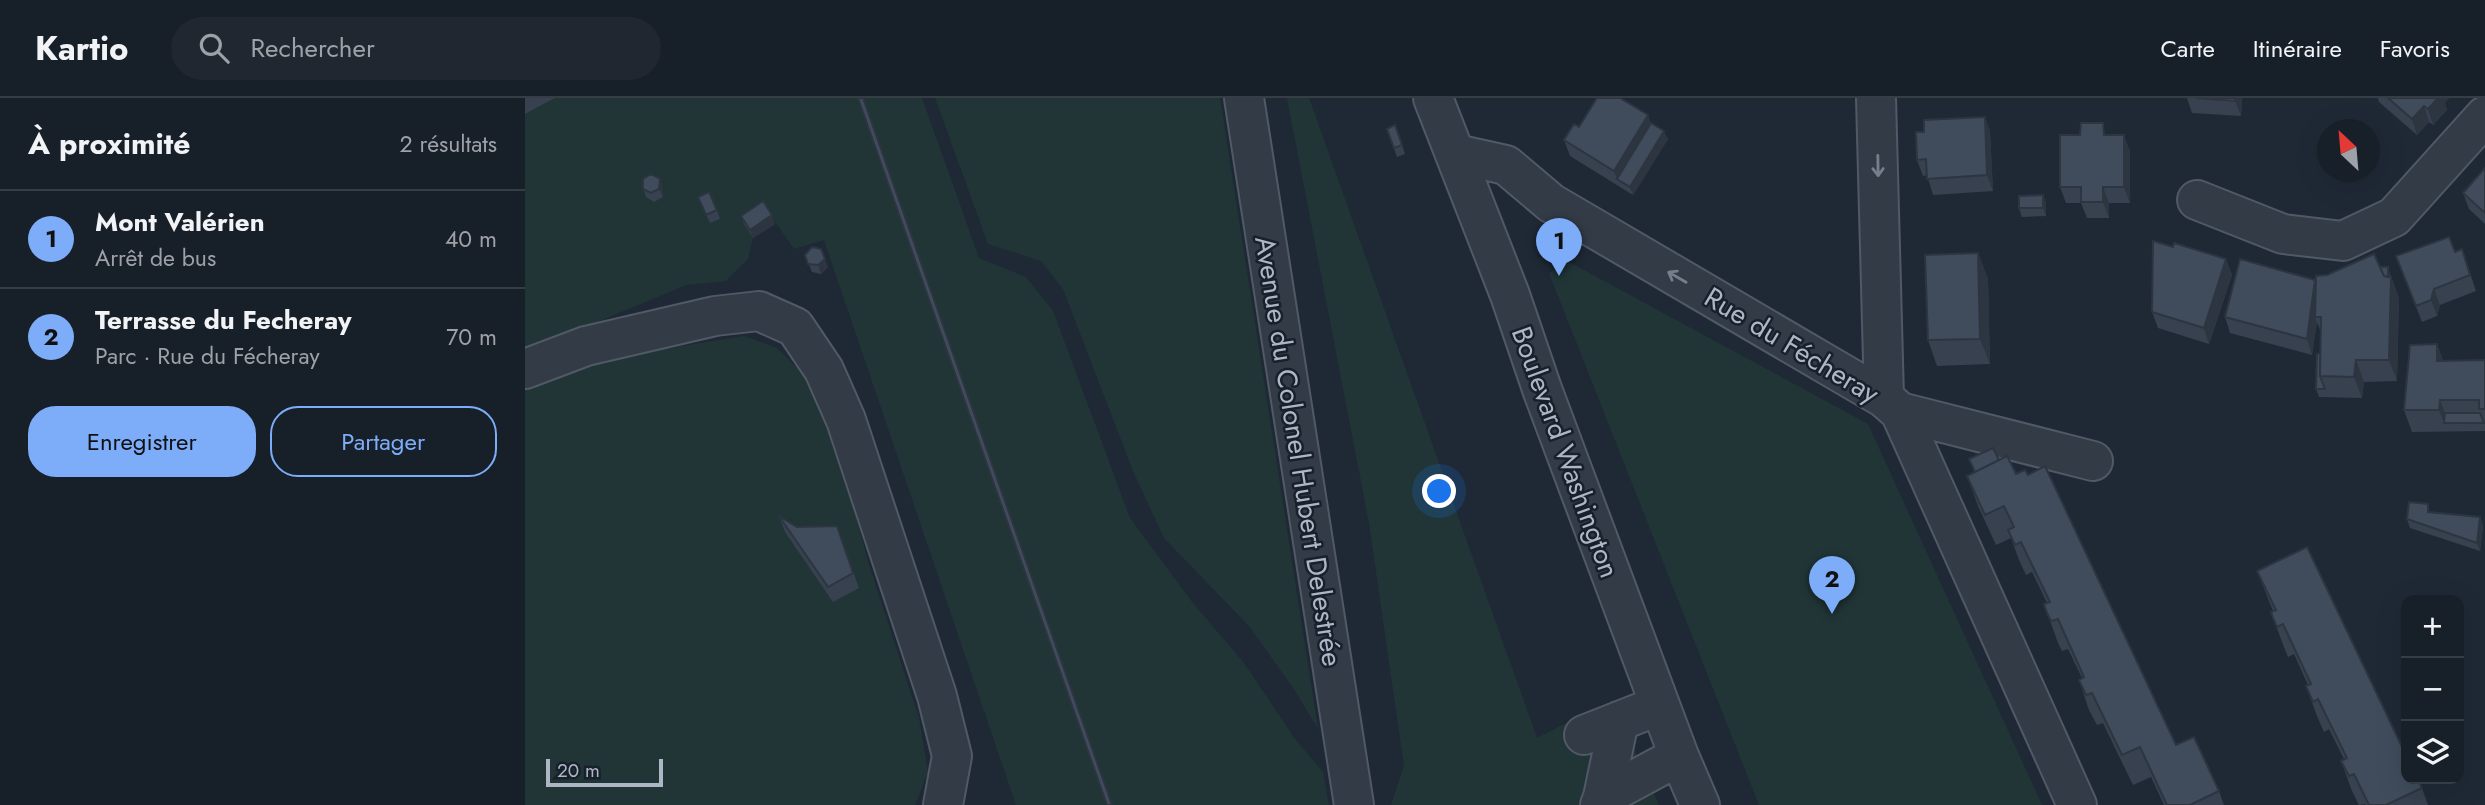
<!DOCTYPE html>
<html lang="fr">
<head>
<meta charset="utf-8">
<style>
	body { margin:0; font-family:Jost,sans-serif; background:#202730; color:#f1f3f6 }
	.controls { position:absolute; right:21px; bottom:21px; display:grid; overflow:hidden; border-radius:14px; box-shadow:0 7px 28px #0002 }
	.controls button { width:63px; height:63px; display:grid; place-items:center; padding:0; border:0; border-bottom:2px solid #363d45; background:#171f28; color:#f1f3f6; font:35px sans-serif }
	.compass { position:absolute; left:1792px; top:21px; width:63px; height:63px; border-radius:50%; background:#171f28; box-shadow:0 7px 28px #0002; rotate:334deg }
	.scale { position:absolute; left:21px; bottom:18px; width:117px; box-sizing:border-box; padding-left:7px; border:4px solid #adb6c4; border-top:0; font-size:19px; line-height:24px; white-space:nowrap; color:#adb6c4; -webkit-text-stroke:5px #18202b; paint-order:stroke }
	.you { position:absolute; left:915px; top:394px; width:24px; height:24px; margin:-18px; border:5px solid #fff; border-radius:50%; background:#1a73e8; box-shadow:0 0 0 10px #1a73e833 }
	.badge { display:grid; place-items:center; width:46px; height:46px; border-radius:50%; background:#7dadf8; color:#111; font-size:23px; font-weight:700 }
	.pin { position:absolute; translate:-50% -58px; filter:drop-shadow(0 2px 4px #0008) }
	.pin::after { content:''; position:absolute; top:37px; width:24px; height:21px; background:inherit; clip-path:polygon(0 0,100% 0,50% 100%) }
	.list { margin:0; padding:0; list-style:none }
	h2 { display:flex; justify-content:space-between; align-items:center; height:91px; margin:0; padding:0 28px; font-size:30px }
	h2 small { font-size:23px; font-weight:400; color:#9ea2a8 }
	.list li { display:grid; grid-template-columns:46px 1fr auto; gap:21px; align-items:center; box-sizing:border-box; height:98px; padding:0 28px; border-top:2px solid #363d45 }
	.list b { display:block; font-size:26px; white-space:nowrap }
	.list p { margin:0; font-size:23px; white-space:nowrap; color:#9ea2a8 }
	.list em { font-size:23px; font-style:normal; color:#9ea2a8 }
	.actions { display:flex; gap:14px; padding:21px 28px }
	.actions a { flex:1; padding:16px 0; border:2px solid #7dadf8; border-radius:28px; text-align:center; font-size:24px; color:#7dadf8 }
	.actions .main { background:#7dadf8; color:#111 }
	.icon { flex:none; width:38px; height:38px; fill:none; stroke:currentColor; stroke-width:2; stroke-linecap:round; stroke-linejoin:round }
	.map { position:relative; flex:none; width:1960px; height:707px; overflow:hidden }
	header { display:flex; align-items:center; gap:42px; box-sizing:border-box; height:98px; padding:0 35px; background:#171f28; border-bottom:2px solid #363d45 }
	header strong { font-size:33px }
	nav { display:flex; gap:38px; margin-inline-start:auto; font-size:24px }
	.search { width:490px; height:63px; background:#202730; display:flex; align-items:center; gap:18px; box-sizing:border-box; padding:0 24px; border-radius:38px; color:#9ea2a8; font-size:26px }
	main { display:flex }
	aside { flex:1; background:#171f28 }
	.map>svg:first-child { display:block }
</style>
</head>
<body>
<header>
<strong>Kartio</strong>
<div class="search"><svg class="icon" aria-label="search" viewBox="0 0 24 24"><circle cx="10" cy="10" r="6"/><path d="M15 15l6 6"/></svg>Rechercher</div>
<nav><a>Carte</a><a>Itinéraire</a><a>Favoris</a></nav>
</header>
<main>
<aside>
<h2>À proximité<small>2 résultats</small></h2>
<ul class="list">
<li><span class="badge">1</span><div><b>Mont Valérien</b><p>Arrêt de bus</p></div><em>40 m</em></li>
<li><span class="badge">2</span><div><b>Terrasse du Fecheray</b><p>Parc · Rue du Fécheray</p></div><em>70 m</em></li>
</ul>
<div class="actions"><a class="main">Enregistrer</a><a>Partager</a></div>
</aside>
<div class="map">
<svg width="1960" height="707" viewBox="0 0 1960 707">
	<rect width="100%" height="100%" fill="#1f2936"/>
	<path fill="#213537" d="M30 0H333L583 707H491L299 142 269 151 242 112 228 140 223 161 201 183 161 187 0 254V16Z
		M338 0H397L454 160 501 179 528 213 605 420 667 504 719 565 770 641 798 674 804 707H587Z
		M410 0H695L793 631 769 591 724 528 639 440 608 373 538 191 516 163 463 146Z
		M762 0H784L1012 640 1075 608 1097 623 1134 707H866L879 668 844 425Z
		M1044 164 1343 326 1517 707H1234L1024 175Z
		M219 238 252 250 277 275 303 318 345 470 394 620 403 674 390 707H0V289L90 259Z"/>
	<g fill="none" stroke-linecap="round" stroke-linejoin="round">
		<g stroke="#505965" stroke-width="42">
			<path id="minor" d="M719 0 829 707
				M908 0 985 197 1017 291 1154 658 1175 707
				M1351 0 1359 300
				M931 56 981 67 1026 105 1359 300 1375 314 1552 707
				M1672 102 1758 136 1818 143 1869 119 1960 18
				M0 271 61 248 190 218 234 213 270 229 299 272 321 322 412 598 427 658 418 707
				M1375 314 1568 363
				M1059 637 1135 607
				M1078 699 1094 623
				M1075 707 1078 699 1154 658"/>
		</g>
		<use href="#minor" stroke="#333b47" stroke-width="38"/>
	</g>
	<path fill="#37414f" d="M0 0H30L0 16Z
		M1662 0H1717L1716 18 1667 15Z
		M1853 0H1924L1920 5 1922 12 1908 27 1904 24 1892 37 1854 4Z
		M1460 19 1465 34 1468 93 1408 97 1402 77 1398 78 1392 62Z
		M1126 25 1143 41 1108 97 1045 58 1039 42Z
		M870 27 880 56 872 59 862 31Z
		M1583 37 1605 53V105H1584V120H1562L1556 105H1541L1535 89Z
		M1960 70V126L1944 111 1938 95Z
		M138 90V99L129 104 121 99 118 91Z
		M1518 97 1521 105V118L1497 119 1494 110Z
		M173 99 192 112 195 121 185 125Z
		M216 118 250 126 228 140 219 126Z
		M1648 149 1701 161 1707 177 1684 246 1633 230 1627 214Z
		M1937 151 1951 193 1915 207 1912 218 1897 224 1871 158 1930 154Z
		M1453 155 1463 181 1465 266 1412 268 1403 242Z
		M280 157 303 169 296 176 287 174Z
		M1855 169 1866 178 1874 200 1872 283 1839 284 1837 300 1794 299 1791 291 1795 256 1796 235 1792 224 1787 257 1705 235 1700 219 1802 177Z
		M1912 246 1918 263 1960 262V333L1887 334 1879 312Z
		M1444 361 1474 362 1491 376 1651 647 1694 693 1699 707H1639L1626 679 1608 687 1578 625 1572 627 1564 612 1554 582 1557 580 1543 551 1537 553 1533 545 1519 506 1522 505 1507 474 1501 477 1494 462 1486 440 1471 447 1453 408 1442 378 1450 374Z
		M1906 414 1955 419 1958 428 1955 453 1885 430 1882 421Z
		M254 418 272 429 312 428 334 490 308 504 260 434Z
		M1732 473 1897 690 1903 707H1841L1840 706 1834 707 1827 693 1816 663 1819 661 1804 631 1799 634 1792 618 1781 588 1783 587 1769 556 1763 559 1757 544 1746 514 1748 513Z"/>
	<path fill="#2d3540" d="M1710 0H1717L1716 18 1710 3Z
		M1913 0H1924L1920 5 1922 12 1908 27 1903 11Z
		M1899 8 1904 24 1892 37 1887 21Z
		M1123 17 1129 33 1092 81 1089 73Z
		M1460 19 1465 34 1468 93 1462 77Z
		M1139 33 1143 41 1108 97 1105 89Z
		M1599 37 1605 53V105L1599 89Z
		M135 81 138 90V99L134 91Z
		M1578 89 1584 105V120L1578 104Z
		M1518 97 1521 105V118L1518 110Z
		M247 117 250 126 228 140 225 132Z
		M1453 155 1463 181 1465 266 1455 241Z
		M300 161 303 169 296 176 293 167Z
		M1701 161 1707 177 1684 246 1679 230Z
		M1863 169 1874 200 1872 283 1864 262Z
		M1790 182 1796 198 1790 219 1792 224 1787 257 1782 241Z
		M1909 191 1915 207 1912 218 1906 202Z
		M1912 246 1920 268 1912 263Z
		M1831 262 1839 284 1837 300 1829 279Z
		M1915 302 1923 324 1919 325 1914 312Z
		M1955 419 1958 428 1955 453 1952 445Z"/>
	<path fill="#404c5c" stroke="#2d3540" stroke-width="2" d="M333 0H338L587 707H582Z
		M1072 0H1095L1123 17 1089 73 1039 42 1049 26 1054 29Z
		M1671 0H1710V3Z
		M1863 0H1913L1903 11 1899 8 1887 21Z
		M1460 19 1462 77 1402 81 1401 61 1392 62 1391 34H1399V22Z
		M1126 25 1139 33 1105 89 1092 81Z
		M1556 25H1578L1579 37H1599V89H1578V104H1556V89H1535V37H1555Z
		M870 27 877 47 869 50 862 31Z
		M1960 70V115L1938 95Z
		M126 76 135 81 134 91 126 95 118 91V81Z
		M184 94 192 112 181 117 173 99Z
		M1518 97V110H1494V98Z
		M238 103 247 117 225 132 216 118Z
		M1924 139 1930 154 1937 151 1945 177 1909 191 1906 202 1891 208 1871 158Z
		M1628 143 1648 149 1649 145 1701 161 1679 230 1627 214Z
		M287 149 296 151 300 161 293 167 283 166 280 157Z
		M1453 155 1455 241 1403 242 1400 157Z
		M1849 156 1859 178 1866 179 1864 262H1831L1829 279 1795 278 1796 219H1790L1791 178 1802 177Z
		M1715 161 1790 182 1782 241 1700 219Z
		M1855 169H1863V179L1859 178Z
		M1912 246V263L1960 262V311H1954V302H1915L1914 312H1879L1885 247Z
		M1792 256H1795V278L1800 291H1791Z
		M1920 315H1955L1959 325H1919Z
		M1468 350 1474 362 1450 374 1444 361Z
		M1482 358 1491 376 1500 372 1503 377 1520 368 1651 647 1669 639 1694 693 1665 707H1642L1615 649 1597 657 1567 595 1561 597 1554 582 1559 579 1533 521 1526 523 1522 515 1519 506 1525 504 1496 444 1490 447 1483 432 1489 429 1479 408 1460 417 1442 378Z
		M1884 404 1903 406V414L1955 419 1952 445 1882 421Z
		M254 418 272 429 312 428 328 475 303 489Z
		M1782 449 1881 657V681H1893L1897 690 1861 707H1844L1829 676 1824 678 1816 663 1822 660 1793 601 1788 604 1781 588 1786 586 1758 526 1752 529 1748 520 1746 514 1751 512 1732 473Z"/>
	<defs><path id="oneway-shaft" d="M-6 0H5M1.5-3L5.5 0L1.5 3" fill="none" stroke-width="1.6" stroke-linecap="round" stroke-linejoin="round" transform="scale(1.75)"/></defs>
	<g stroke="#767f8c">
		<use href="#oneway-shaft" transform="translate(1353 68) rotate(89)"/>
		<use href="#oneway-shaft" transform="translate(1152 179) rotate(-150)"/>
	</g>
	<g text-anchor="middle" stroke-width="5" stroke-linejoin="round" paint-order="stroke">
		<g font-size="28" fill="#adb6c4" stroke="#18202b">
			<text transform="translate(1267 247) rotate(31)" y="10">Rue du Fécheray</text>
			<text transform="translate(774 353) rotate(81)" y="10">Avenue du Colonel Hubert Delestrée</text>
			<text transform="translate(1041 354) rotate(70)" y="10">Boulevard Washington</text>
		</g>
	</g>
</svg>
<div class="controls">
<button>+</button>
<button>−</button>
<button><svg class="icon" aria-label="layers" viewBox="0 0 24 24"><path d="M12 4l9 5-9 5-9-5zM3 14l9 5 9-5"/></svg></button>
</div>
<svg class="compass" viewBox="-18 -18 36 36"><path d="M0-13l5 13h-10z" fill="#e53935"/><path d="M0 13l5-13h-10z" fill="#9ea2a8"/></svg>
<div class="scale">20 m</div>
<div class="you"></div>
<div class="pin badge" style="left:1034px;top:178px">1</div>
<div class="pin badge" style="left:1307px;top:516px">2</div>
</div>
</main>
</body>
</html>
